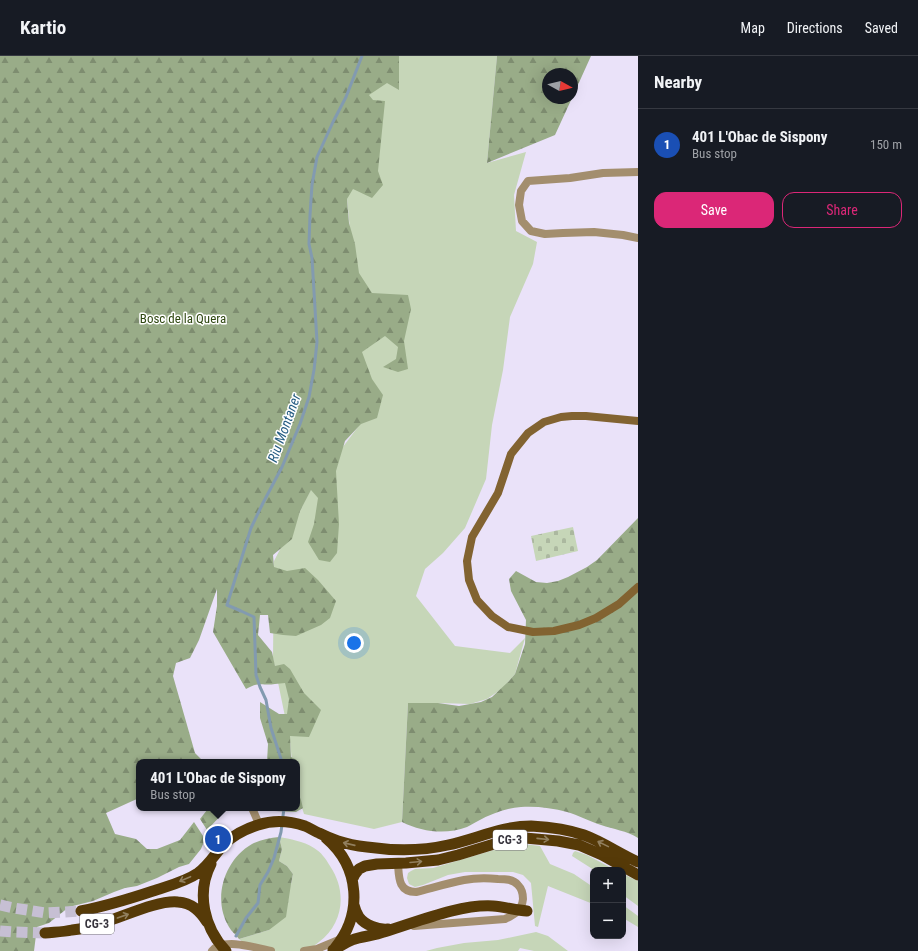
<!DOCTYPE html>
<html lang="en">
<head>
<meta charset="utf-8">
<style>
	body { margin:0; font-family:"Roboto Condensed",sans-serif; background:#20242c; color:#f1f3f6 }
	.controls { position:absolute; right:12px; bottom:12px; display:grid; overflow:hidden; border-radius:8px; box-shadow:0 4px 16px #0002 }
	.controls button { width:36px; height:36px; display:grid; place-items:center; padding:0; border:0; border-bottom:1px solid #363941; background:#171b24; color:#f1f3f6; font:20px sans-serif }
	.compass { position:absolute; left:542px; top:12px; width:36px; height:36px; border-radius:50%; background:#171b24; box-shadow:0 4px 16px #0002; rotate:98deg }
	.you { position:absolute; left:354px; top:587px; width:14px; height:14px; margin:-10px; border:3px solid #fff; border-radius:50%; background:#1a73e8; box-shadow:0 0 0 6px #1a73e833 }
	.badge { display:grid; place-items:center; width:26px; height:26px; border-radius:50%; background:#db2777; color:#fff; font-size:13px; font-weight:700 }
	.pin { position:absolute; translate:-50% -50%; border:2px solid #fff; box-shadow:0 1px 4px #0006 }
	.popup { position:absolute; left:136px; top:703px; width:164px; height:52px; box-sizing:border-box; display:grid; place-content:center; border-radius:8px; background:#171b24; filter:drop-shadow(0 1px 3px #0005); font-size:13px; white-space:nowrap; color:#9ea1a6 }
	.popup b { font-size:15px; color:#f1f3f6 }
	.popup::after { content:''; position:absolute; left:50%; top:100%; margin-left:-8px; border:8px solid transparent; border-top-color:#171b24 }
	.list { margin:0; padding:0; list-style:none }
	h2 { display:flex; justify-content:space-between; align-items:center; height:52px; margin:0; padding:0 16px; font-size:17px }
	h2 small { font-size:13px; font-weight:400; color:#9ea1a6 }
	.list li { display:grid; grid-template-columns:26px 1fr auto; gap:12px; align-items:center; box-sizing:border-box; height:72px; padding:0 16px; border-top:1px solid #363941 }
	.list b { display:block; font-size:15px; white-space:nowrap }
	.list p { margin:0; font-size:13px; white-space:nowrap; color:#9ea1a6 }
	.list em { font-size:13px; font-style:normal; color:#9ea1a6 }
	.actions { display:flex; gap:8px; padding:12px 16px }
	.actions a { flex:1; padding:9px 0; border:1px solid #db2777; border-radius:12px; text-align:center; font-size:14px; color:#db2777 }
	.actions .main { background:#db2777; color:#fff }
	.map { position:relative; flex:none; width:638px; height:895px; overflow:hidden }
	header { display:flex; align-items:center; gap:24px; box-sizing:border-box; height:56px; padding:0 20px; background:#171b24; border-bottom:1px solid #363941 }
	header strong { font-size:19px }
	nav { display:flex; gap:22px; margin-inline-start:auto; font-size:14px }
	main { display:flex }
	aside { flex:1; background:#171b24 }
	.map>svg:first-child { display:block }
</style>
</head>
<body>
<header>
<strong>Kartio</strong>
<nav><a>Map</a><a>Directions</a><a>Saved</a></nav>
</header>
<main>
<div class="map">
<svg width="638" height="895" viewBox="0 0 638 895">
	<defs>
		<pattern id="forest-firs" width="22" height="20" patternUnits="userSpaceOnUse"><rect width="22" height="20" fill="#99ac88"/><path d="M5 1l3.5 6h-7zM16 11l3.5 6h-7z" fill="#7e8d70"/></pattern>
		<pattern id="cemetery-stones" width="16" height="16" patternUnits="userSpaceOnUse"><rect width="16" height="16" fill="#c6d6b8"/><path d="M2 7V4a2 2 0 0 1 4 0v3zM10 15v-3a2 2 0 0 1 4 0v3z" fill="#abb89f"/></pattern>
	</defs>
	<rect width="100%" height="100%" fill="#eae2f9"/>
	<path fill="#c6d6b8" d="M384 0H497L487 107 526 96 514 139 516 175 537 186 533 208 510 261 503 314 492 369 486 423 465 472 443 497 425 513 416 540 455 590 510 597 525 582 515 618 503 632 487 643 470 648 438 647H408L402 766 374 773 304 758 297 736V706H292L290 685 273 602 274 505 311 433 361 367 362 296 347 143 369 39Z
		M279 781C290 783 303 785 314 792 321 796 326 803 330 810 347 835 344 867 319 886 315 889 310 893 306 895 300 895 288 895 281 895 275 895 262 895 257 895 250 893 244 887 239 883L269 874 291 828 293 818 287 810 279 805 282 793Z
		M523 788 540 790 550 808 574 818 593 831V848L548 830 538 871 535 870 531 827 523 819 513 816H465L448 819 423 829 415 831 409 828 407 822 408 817 411 815 415 813 433 812 494 794Z
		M575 795 587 799 615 814H594L572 800 573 797Z
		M623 818 638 825V850L623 839Z
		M623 849 638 860V871L623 862Z
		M536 876 548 880 568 895H534L520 892 518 895H426L437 892 464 887 498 884Z"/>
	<path fill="url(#forest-firs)" d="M0 0H399V34L387 27 369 39 373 44 385 45 378 115 383 129 372 142 353 133 347 143 349 167 355 188 359 217 372 237 408 239 411 253 404 285 408 313 398 316 383 311 396 303 398 291 385 280 362 296 372 323 383 339 377 362 361 368 345 385 336 415 337 433 339 468 337 497 330 506 319 504 308 486 314 468 318 442 311 434 300 455 292 483 273 499 274 511 287 515 305 512 318 524 336 545 330 562 321 569 296 580 283 579 270 577 268 559H260L258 579 272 596 275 610 284 608 290 613 304 637 321 654 309 681 290 680 291 701 297 704V706H267L268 688 260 662V646L279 658H287L289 643 285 627C282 627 278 628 275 628 262 630 260 625 246 633L213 576 217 550V533L199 584 190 602 176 607 173 620 195 697 204 706H139V742L106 757 115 778 136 783 147 793H157L180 784 194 766 205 783 201 793 189 808 179 811 157 822 137 830 125 832 114 836 93 845 69 851 49 867 37 871 34 895H0Z
		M497 0H591L572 42V18H548V42H572L555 79 487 107Z
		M638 462V782C627 775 613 773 601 769 589 765 578 759 567 756 553 752 536 750 521 751 506 752 491 758 478 765 474 767 471 769 467 771 446 779 422 776 402 766L408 647H438L459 650 481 646 492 641 509 625 515 618 525 588 526 564 511 535 509 523 516 515 536 526 547 527 558 525 568 521 587 511 597 504Z
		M297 734 301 744 303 752 296 756 274 755 267 752H297Z
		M208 752H228L207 774 200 763 207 754Z
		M279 781 282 793 279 805 287 810 293 818 291 828 286 861 269 874 239 883C236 879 231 875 229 871 212 843 224 804 252 788 260 784 270 782 279 781Z"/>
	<path fill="url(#cemetery-stones)" d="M573 471 578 495 536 505 531 480Z"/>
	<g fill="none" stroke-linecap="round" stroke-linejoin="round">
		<path stroke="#829ab0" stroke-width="3" d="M282 706 271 672 266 644 260 631 256 619 254 561 241 555 227 549 251 472 263 447 282 411 300 368 309 341 314 314 317 286 312 202 309 188 310 159 312 129 317 101 333 66 346 41 362 0
			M236 880 246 862 258 847 260 829 268 816 274 802 281 776 284 752"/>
		<path stroke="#c6bfd3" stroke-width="11" stroke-dasharray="11 5.5" stroke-linecap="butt" d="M0 849 14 852 46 857 81 855
			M0 875 14 876 45 877"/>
		<path stroke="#a38e6e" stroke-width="8" d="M638 116 603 117 570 122 528 125 521 135 519 149 522 165 531 175 545 178 563 177 594 176 623 179 638 182
			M252 752 259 768
			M398 808C399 821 398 836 416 836 432 832 448 827 464 824 475 822 487 822 498 823 505 823 513 823 518 829 522 833 523 839 523 843 522 854 514 859 505 863L414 870
			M212 895C223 881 257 892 271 895
			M304 895 317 893 341 883"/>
		<path stroke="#826331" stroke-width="8" d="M638 365 586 360H572L561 361 544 366 528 377 511 398 498 437 472 481 467 505 469 524 477 544 492 560 508 571 533 576 554 575 579 569 596 562 619 548 638 531"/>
		<path stroke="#563a08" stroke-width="11" d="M326 782C360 811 363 858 335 892
			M211 808C196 837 204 872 226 895
			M352 824 355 818 359 813 365 810 377 808 406 807 438 804 458 799 504 785 525 782 558 785 579 789 602 799 638 819
			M354 849C355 853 357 858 359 861 365 869 378 874 388 873
			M81 855C106 850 129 843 153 835 168 830 185 826 198 817 209 809 215 798 224 788 234 779 245 773 258 769 273 764 290 765 305 770 310 772 314 775 319 777 325 780 332 783 338 785 347 788 358 790 367 791 395 795 422 795 448 789 476 783 502 770 531 770 548 771 567 773 584 779 603 786 620 798 638 806
			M45 877C54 876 63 876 72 874 83 873 94 870 105 866 125 860 158 844 178 846 192 847 200 855 207 866
			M333 894C339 891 345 887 352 884 362 880 374 880 384 876 417 866 460 848 493 850 504 851 516 854 527 855"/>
	</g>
	<defs><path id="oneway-shaft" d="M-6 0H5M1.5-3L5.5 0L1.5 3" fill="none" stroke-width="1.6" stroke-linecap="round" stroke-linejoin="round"/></defs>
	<g stroke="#917f5e">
		<use href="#oneway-shaft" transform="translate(543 783) rotate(6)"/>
		<use href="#oneway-shaft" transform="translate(349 788) rotate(-167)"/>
		<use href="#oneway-shaft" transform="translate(603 788) rotate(-154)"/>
		<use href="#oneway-shaft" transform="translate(416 806) rotate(-5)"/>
		<use href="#oneway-shaft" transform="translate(185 823) rotate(157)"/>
		<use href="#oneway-shaft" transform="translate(123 860) rotate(-19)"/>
	</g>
	<g text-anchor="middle" stroke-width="3" stroke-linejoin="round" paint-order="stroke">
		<g fill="#fff" stroke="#737177" stroke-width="1">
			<rect x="493" y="774" width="34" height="20" rx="3"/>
			<rect x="80" y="858" width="34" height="20" rx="3"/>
		</g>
		<g font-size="12" font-weight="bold" fill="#37343d">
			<text x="510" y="788">CG-3</text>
			<text x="97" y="872">CG-3</text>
		</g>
		<g font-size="13" fill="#2f4811" stroke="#fff">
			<text x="183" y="267">Bosc de la Quera</text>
		</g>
		<g font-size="14" font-style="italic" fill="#265d83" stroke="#fff">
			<text transform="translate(284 372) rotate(-70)" y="5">Riu Montaner</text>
		</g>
	</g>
</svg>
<div class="controls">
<button>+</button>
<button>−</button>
</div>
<svg class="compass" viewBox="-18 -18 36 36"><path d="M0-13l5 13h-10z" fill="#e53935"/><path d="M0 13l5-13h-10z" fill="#9ea1a6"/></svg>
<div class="you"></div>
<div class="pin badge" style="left:218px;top:783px;background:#1a4fb4">1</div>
<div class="popup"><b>401 L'Obac de Sispony</b>Bus stop</div>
</div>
<aside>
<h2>Nearby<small></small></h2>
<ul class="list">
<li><span class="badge" style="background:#1a4fb4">1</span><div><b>401 L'Obac de Sispony</b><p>Bus stop</p></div><em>150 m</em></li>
</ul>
<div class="actions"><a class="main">Save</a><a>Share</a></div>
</aside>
</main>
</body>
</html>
